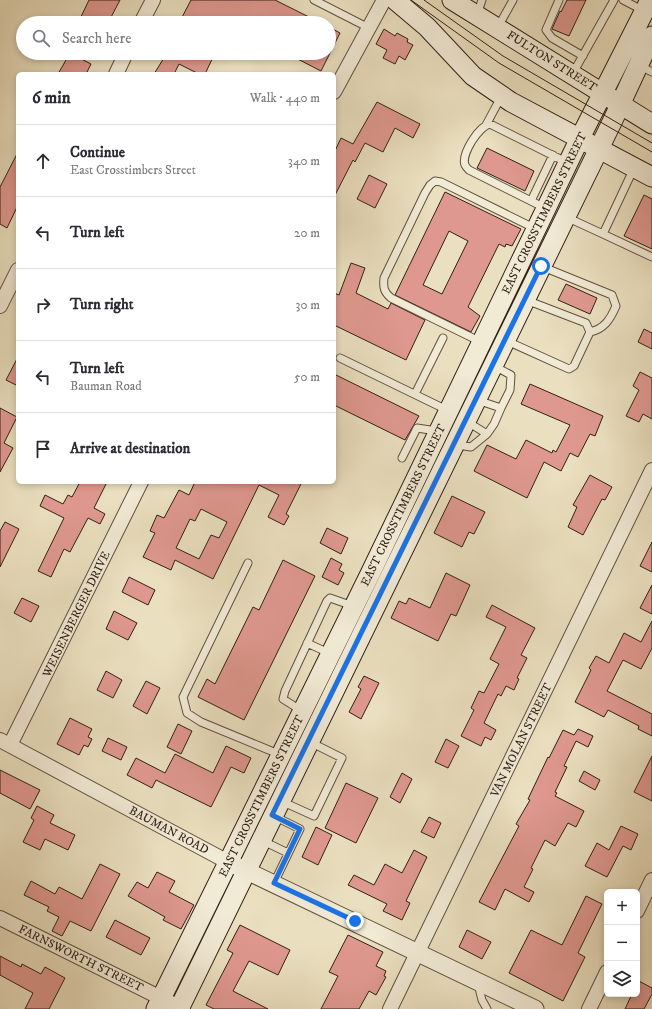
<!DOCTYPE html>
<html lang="en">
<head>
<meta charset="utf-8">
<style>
	body { margin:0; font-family:"IM FELL DW Pica",serif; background:#f7f7f7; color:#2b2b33 }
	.controls { position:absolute; right:12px; bottom:12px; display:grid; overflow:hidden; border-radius:6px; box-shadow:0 2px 6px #0003 }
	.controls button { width:36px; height:36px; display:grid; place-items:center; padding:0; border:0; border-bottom:1px solid #e1e1e2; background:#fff; color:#2b2b33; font:20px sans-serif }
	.stop { position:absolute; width:12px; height:12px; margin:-9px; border:3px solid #1a73e8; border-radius:50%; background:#fff }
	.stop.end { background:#1a73e8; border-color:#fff; box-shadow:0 1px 4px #0008 }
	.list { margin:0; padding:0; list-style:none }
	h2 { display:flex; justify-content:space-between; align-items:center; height:52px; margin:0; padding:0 16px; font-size:17px }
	h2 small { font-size:13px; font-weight:400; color:#7c7c81 }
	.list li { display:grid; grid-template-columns:26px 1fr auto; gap:12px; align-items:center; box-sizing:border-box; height:72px; padding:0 16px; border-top:1px solid #e1e1e2 }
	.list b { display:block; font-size:15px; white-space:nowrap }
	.list p { margin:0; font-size:13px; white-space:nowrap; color:#7c7c81 }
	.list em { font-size:13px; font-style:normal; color:#7c7c81 }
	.icon { flex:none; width:22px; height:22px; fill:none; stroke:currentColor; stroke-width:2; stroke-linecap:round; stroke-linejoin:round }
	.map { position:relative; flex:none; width:652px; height:1009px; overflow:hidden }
	.search { position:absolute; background:#fff; box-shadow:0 2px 6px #0003; left:16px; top:16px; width:320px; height:44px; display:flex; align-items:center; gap:10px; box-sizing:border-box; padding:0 14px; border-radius:22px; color:#7c7c81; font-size:15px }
	.panel { position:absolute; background:#fff; box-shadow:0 2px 6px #0003; left:16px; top:72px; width:320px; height:412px; border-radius:6px }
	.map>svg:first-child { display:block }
</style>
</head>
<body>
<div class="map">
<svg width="652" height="1009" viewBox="0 0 652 1009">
	<rect width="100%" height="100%" fill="#eadfbf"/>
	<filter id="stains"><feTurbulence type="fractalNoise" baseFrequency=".005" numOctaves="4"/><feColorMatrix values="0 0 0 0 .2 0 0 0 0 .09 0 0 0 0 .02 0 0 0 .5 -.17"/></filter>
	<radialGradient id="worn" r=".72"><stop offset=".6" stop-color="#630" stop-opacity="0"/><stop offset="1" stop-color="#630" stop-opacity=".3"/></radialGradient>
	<path fill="#df988f" stroke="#312016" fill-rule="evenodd" d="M89 0H120L108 23H78Z
		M191 0H275L321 23H179Z
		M567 0H586L569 36 552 29 560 11 561 12Z
		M329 27 340 33 321 71 286 53H329Z
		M384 29 395 36 397 33 408 39 407 42 413 45 405 60 399 56 395 64 383 58 387 50 376 44Z
		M70 53 91 64 86 74H58Z
		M167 53H215L205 74H199L179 64 174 74H154Z
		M377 102 420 124 413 138 395 128 383 152 365 143 355 162 353 160 334 197V153L341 138 353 144Z
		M487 148 534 171 525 191 477 168Z
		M18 152V205L7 228 0 224V187Z
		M369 175 387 184 375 208 357 199Z
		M445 192 521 229 512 246 506 244 505 247 499 244 468 307 480 316 471 332 395 295ZM449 231 468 241 442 294 423 285Z
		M644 195 652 199V249L624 236Z
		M351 263 365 268 356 293 388 309 391 303 425 320 406 360 334 325V293L339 295Z
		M566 284 597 298 590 314 558 300Z
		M644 329 652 333V349L638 342Z
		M18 357V386L6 380Z
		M640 372 652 378V419L643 414 639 422 626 416 639 390 633 386Z
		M334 374 419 416 405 440 334 405Z
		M530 384 603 416 595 436 590 434 578 457 570 453 561 471 544 462 527 498 474 471 487 445 516 459 526 440 552 453 553 450 556 452 570 425 521 404Z
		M0 408 17 417 4 443 13 448 0 472Z
		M590 475 612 487 605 500 602 499 583 535 568 527 577 507 573 505Z
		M80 482H107L94 508 105 514 100 524 88 518 70 552 64 549 51 577 38 571 64 518 40 506 45 495 63 504 68 495 72 497Z
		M195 482H302L286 514 289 516 284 525 268 517 279 495 259 485 213 579 175 560 171 570 143 557 155 533 150 531 157 515 164 518 179 490 189 495ZM201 509 227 522 219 538 211 535 199 559 176 548 190 519 195 521Z
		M452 496 485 512 474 534 469 532 462 547 434 533Z
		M5 522 19 529 0 567V531Z
		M327 528 348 538 341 554 320 543Z
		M652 542V572L640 566Z
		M331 558 342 564 339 570 344 573 338 585 322 577Z
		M283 560 315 576 244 720 198 697 207 679 215 684 253 607 259 610Z
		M446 573 470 585 456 616 451 614 438 641 391 618 399 601 406 604 409 598 430 608Z
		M129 577 155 590 148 605 122 592Z
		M652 585V614L640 608Z
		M22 598 39 606 31 622 14 613Z
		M492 605 535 628 521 655 527 658 517 678 519 679 514 690 506 686 501 696 498 694 484 723 496 730 491 740 485 737 481 746 461 736 474 710 471 708 479 691 484 693 499 664 490 659 506 627 486 617Z
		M114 611 137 623 128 640 106 629Z
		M652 621V648L641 669 623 660 607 691 652 714V736L638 729 639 726 608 710 604 717 575 702 591 670 589 668 596 656 609 663 624 633 641 642Z
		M106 671 122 680 113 698 97 690Z
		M364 676 379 683 361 719 349 712 361 689 358 687Z
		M146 681 160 688 147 714 133 706Z
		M70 718 92 729 88 737 92 739 88 747 84 745 79 755 57 744Z
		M178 724 192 731 181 754 167 747Z
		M578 729 593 736 588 747 576 741 564 766 567 767 555 792 557 793 555 796 584 811 576 827 568 823 555 846 545 840 531 868 533 869 524 887 534 892 529 902 505 889 495 910 479 902 519 826 516 824 530 800 528 799 548 757 549 758 563 730 574 735Z
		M108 738 127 747 121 760 102 751Z
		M446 739 459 746 448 768 435 762Z
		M226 746 251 758 244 773 231 767 211 807 156 780 152 788 127 775 136 758 165 773 175 754 213 773Z
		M652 756V801L634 792Z
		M0 770 40 790 30 809 0 793Z
		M584 771 600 780 595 790 579 781Z
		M402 773 412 779 400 803 390 797Z
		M346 783 378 798 356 843 325 828Z
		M37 806 54 815 50 823 75 835 68 850 45 839 40 850 23 842 34 820 31 818Z
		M429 817 441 823 434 838 421 832Z
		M621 826 638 834 631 850 623 846 607 877 585 866 597 843 609 850Z
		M316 827 332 835 318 865 302 857Z
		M414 850 427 857 406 901 410 903 402 920 383 911 387 904 348 885 354 875 374 885 385 864 402 873Z
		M100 864 120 874 91 931 70 921 62 936 52 931 59 917 47 911 49 907 24 895 31 881 55 894 59 887 82 899Z
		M157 872 175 881 169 892 194 905 181 929 163 920 165 917 128 896 137 882 148 888Z
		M586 896 602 904 578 953 585 957 563 1001 509 973 531 930 562 945Z
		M115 920 150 938 141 955 106 937Z
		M240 925 290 950 278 975 249 961 233 991 268 1009H214L206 1005 233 953 227 950Z
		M467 930 491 942 482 959 459 947Z
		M348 935 383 952 376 966 386 971 384 976 386 977 376 995 369 991 359 1009H321L338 976 329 972Z
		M0 956 21 967 22 964 41 974 45 967 65 978 49 1009H25L33 993 0 975Z
		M637 980 652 988V994L644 1009H625L632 994H637Z"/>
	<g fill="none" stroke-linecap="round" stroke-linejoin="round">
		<g stroke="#5f5040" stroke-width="9">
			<path id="service" d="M314 0 369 28
				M559 0 546 30 552 38 583 56
				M623 0 644 11
				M477 15 482 0
				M498 27 513 0
				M640 66 652 72
				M573 73 614 0
				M486 125 501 97
				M634 168 603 234 652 257
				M531 201 553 155
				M545 208 469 170C468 169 466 167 465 165 461 154 479 126 490 124L568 163
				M566 217 603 234
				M543 267 612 295 616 306C610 320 604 329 590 332
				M507 341 569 369 574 366 590 332 586 323 526 300
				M481 342 391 298C384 292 383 288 384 278L425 193 430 185 435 181 441 182 536 229
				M340 358 449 411
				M415 394 443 338
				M477 400 501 408 510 390 511 375 494 366
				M466 421 487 434 494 424 501 408
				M458 441 464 446 471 447 487 434
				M402 458 417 428 437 431
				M248 563 183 697 187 713 201 722 281 755
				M307 643 331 654
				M302 711 283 699 285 691 327 601 330 598 353 606
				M281 801 314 816 342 758 310 742
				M261 840 288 853
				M274 883 300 829 274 816
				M478 984 482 1000 487 1009"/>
		</g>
		<g stroke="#5f5040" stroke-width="16">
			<path id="minor" d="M141 23 153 0
				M116 74 126 53
				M334 92 384 0
				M0 306 18 270
				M0 740 228 862
				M10 745 141 482
				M637 911 652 880
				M0 918 183 1009
				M390 1009 652 470
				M589 1009 607 972"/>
		</g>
		<g stroke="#5f5040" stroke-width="19">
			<path id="tertiary" d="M228 862 535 1009"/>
		</g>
		<g stroke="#312016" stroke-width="21">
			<path id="secondary" d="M395 0 427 27 473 76 511 102 652 177
				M452 0 652 124
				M156 1009 371 572 580 138 650 0
				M179 1009 613 120 652 36"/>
		</g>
		<use href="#service" stroke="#f1ead5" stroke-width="7"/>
		<use href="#minor" stroke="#f1ead5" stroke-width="14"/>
		<use href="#tertiary" stroke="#f1ead5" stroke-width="17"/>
		<use href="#secondary" stroke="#f1ead5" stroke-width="19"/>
		<path stroke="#312016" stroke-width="1" d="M411 0 499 63 652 152
			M424 0 503 56 652 143"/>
	</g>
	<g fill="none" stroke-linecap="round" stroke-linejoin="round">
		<path stroke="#1a73e8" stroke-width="5" d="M355 921 274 883 300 829 272 815 541 266"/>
	</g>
	<g text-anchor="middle" stroke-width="3" stroke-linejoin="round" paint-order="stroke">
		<g font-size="12" fill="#312016" stroke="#f1ead5">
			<text transform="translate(552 61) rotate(32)" y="4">FULTON STREET</text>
			<text transform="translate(544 213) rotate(-64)" y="4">EAST CROSSTIMBERS STREET</text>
			<text transform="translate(403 505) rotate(-64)" y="4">EAST CROSSTIMBERS STREET</text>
			<text transform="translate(76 614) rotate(-64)" y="4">WEISENBERGER DRIVE</text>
			<text transform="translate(521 740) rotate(-64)" y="4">VAN MOLAN STREET</text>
			<text transform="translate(261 796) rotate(-64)" y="4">EAST CROSSTIMBERS STREET</text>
			<text transform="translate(169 830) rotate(28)" y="4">BAUMAN ROAD</text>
			<text transform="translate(81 958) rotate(26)" y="4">FARNSWORTH STREET</text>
		</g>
	</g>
	<rect width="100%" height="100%" filter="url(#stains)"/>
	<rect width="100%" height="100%" fill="url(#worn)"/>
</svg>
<div class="controls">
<button>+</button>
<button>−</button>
<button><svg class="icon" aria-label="layers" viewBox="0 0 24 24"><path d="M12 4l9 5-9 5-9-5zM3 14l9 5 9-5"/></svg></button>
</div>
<div class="stop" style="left:541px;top:266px"></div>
<div class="stop end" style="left:355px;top:921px"></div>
<div class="search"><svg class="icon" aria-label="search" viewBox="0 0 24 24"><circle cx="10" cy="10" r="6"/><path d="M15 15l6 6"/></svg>Search here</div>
<section class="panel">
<h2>6 min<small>Walk · 440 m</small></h2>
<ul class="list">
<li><svg class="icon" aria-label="ahead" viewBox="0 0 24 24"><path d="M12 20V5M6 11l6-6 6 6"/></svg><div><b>Continue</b><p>East Crosstimbers Street</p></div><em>340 m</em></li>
<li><svg class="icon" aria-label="left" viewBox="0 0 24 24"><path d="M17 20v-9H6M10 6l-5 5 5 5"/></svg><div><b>Turn left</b></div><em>20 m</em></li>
<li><svg class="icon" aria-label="right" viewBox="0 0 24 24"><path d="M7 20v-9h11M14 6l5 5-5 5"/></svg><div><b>Turn right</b></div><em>30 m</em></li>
<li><svg class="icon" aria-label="left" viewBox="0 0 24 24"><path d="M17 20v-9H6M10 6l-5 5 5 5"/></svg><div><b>Turn left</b><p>Bauman Road</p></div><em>50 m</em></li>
<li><svg class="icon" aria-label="arrive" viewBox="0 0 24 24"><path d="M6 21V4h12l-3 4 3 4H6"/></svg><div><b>Arrive at destination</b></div></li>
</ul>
</section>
</div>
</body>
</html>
